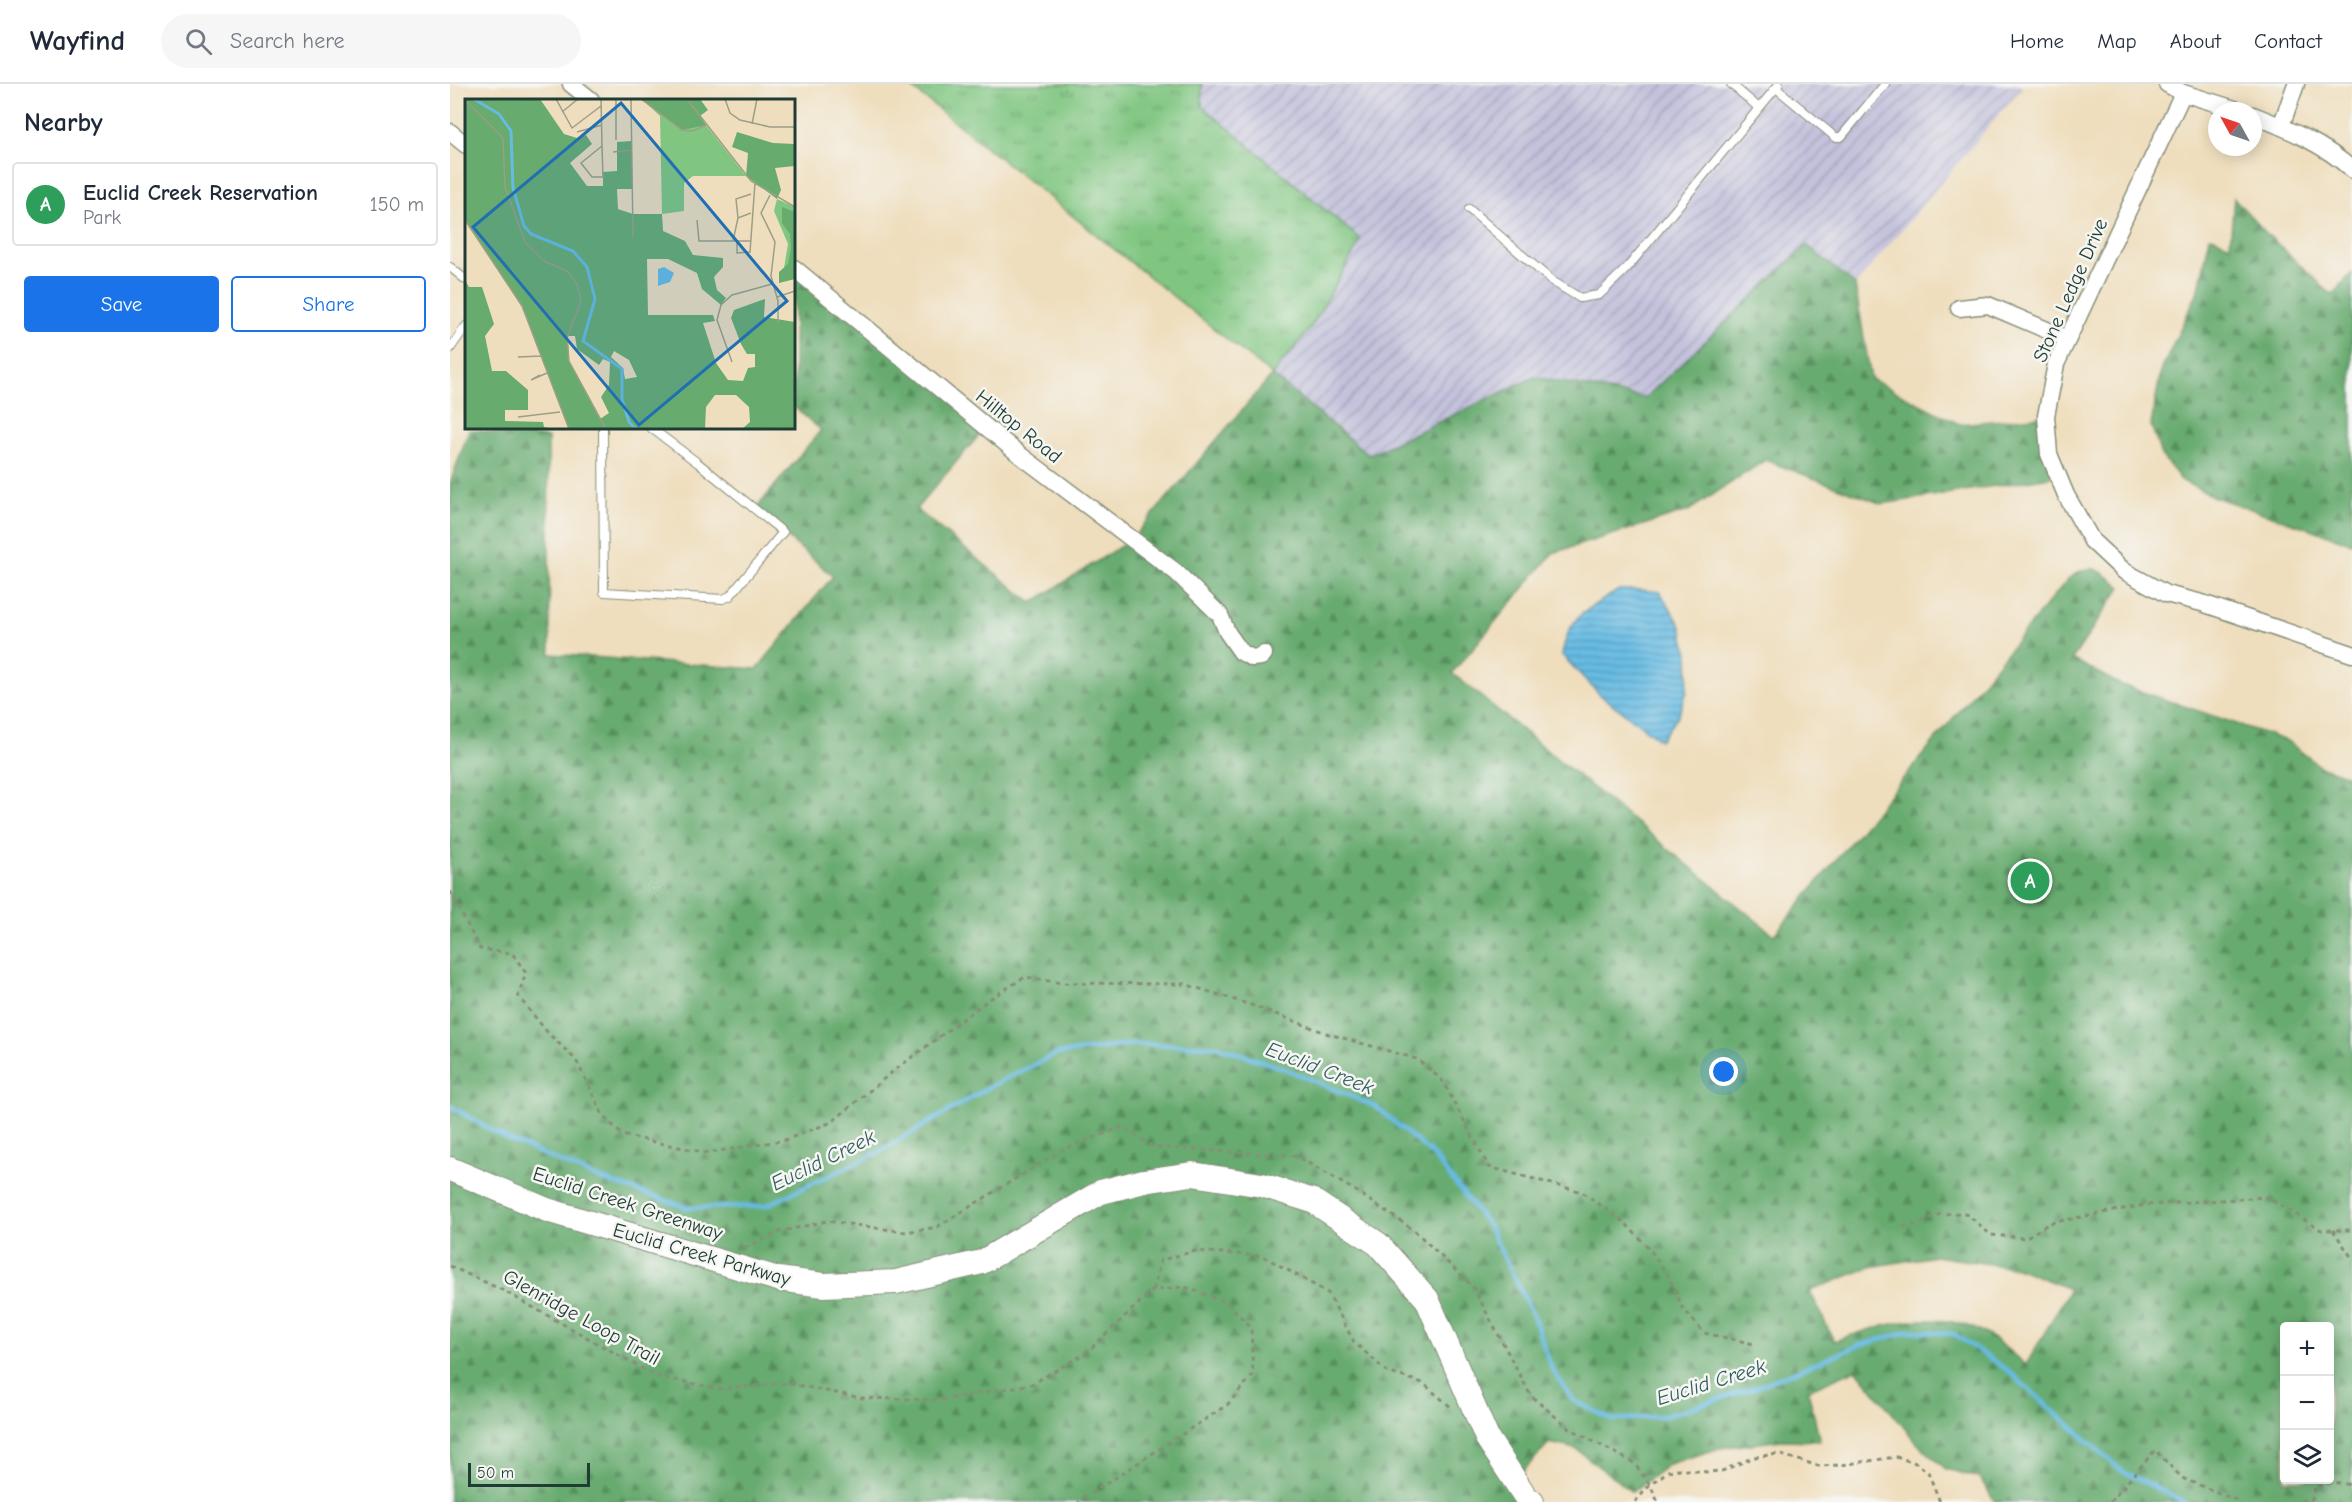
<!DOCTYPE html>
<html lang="en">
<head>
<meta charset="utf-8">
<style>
	body { margin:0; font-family:"Comic Neue",sans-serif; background:#f6f6f7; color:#1f2937 }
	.controls { position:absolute; right:18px; bottom:18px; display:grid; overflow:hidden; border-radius:6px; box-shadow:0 3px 15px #0003 }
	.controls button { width:54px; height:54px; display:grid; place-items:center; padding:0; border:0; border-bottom:2px solid #e0e1e3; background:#fff; color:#1f2937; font:30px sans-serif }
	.compass { position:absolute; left:1758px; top:18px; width:54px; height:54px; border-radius:50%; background:#fff; box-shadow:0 3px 15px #0003; rotate:310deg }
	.scale { position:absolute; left:18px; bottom:15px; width:122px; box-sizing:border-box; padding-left:6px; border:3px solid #1f3d34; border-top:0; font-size:16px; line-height:21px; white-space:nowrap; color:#1f3d34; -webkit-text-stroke:4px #f6f6f2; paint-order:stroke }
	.you { position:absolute; left:1274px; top:988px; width:21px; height:21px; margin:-15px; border:4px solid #fff; border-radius:50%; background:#1a73e8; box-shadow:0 0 0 9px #1a73e833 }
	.badge { display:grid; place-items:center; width:39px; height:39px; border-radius:50%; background:#1a73e8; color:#fff; font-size:20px; font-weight:700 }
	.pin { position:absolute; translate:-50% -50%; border:3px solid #fff; box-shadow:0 2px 6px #0006 }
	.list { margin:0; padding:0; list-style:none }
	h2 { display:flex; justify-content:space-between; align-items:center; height:78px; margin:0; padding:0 24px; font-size:26px }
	h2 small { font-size:20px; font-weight:400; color:#747a83 }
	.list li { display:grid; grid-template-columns:39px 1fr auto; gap:18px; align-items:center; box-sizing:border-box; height:84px; margin:0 12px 12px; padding:0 12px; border:2px solid #e0e1e3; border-radius:6px }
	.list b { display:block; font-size:22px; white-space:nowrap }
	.list p { margin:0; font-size:20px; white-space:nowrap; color:#747a83 }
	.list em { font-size:20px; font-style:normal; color:#747a83 }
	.actions { display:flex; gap:12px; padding:18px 24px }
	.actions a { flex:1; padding:14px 0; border:2px solid #1a73e8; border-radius:6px; text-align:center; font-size:21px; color:#1a73e8 }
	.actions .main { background:#1a73e8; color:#fff }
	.icon { flex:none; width:33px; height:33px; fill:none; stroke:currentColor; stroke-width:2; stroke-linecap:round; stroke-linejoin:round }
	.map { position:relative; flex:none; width:1902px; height:1418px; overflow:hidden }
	header { display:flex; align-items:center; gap:36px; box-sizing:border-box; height:84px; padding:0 30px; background:#fff; border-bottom:2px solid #e0e1e3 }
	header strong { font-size:28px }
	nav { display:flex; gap:33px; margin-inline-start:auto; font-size:21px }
	.search { width:420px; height:54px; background:#f6f6f7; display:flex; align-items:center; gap:15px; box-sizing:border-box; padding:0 21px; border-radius:33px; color:#747a83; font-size:22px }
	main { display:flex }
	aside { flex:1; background:#fff }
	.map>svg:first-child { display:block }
</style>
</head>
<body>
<header>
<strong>Wayfind</strong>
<div class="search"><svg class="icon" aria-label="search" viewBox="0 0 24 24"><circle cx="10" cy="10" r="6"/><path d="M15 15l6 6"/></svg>Search here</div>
<nav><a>Home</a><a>Map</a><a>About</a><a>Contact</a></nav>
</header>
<main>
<aside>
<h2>Nearby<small></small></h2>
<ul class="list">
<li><span class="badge" style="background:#2e9e5b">A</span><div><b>Euclid Creek Reservation</b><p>Park</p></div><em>150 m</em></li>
</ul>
<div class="actions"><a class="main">Save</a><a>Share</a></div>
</aside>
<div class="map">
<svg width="1902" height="1418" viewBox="0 0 1902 1418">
	<defs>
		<pattern id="industrial-furrows" width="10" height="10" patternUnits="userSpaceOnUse" patternTransform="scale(1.5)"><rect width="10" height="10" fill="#c3c1db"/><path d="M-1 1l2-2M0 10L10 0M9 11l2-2" fill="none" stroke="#9e9eb2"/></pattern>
		<pattern id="grass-tufts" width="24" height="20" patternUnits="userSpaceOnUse" patternTransform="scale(1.5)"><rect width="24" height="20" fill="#80c681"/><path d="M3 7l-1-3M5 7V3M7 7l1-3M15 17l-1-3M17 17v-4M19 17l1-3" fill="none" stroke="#68a26a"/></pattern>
		<pattern id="forest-firs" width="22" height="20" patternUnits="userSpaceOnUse" patternTransform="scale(1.5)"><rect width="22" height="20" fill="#68ab6f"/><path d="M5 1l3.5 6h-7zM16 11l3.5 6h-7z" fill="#558c5c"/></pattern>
		<pattern id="water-rules" width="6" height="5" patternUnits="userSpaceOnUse" patternTransform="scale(1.5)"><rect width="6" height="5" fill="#67bbe3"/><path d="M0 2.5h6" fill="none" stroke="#5499b9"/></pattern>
	</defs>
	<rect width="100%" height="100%" fill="#f6f6f2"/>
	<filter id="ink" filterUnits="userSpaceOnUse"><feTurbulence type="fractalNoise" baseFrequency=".0167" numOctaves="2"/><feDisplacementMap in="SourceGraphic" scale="12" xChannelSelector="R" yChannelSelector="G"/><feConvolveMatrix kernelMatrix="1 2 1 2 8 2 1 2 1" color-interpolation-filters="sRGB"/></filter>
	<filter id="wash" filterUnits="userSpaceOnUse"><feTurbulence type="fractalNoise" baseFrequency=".008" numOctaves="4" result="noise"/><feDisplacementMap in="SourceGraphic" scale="24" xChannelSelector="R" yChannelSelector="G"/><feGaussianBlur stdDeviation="1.35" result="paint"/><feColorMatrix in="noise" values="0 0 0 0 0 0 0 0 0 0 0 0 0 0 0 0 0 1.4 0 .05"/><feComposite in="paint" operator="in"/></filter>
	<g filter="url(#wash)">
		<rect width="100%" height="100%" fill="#efdebd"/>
		<path fill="url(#industrial-furrows)" d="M752 0H1569L1572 3 1405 201 1357 161 1195 314 1084 293 919 372 822 291 861 243 911 156 752 22Z"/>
		<path fill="url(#grass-tufts)" stroke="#50825a" stroke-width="1.5" d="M457 0H752V22L911 156 861 243 822 291Z"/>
		<path fill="url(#forest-firs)" stroke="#447452" stroke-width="1.5" fill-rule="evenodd" d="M1784 114 1817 150 1882 211 1902 189V459L1765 413 1732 397 1711 371 1701 341 1711 287 1749 205 1760 152 1780 161Z
			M1357 161 1405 201 1421 295 1509 340 1596 332 1607 392 1432 420 1315 376 1238 427 1103 469 1002 589 1324 851 1617 496C1642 476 1648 485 1671 503L1622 575 1669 600 1837 657 1871 683 1902 693V1418H1545L1530 1394 1496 1385 1466 1358 1406 1285 1358 1306 1370 1357 1331 1356 1270 1364 1219 1380 1182 1408 1126 1365 1099 1359 1065 1396 1082 1418H0V400L19 346 98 354 100 570 307 585 383 492 305 426 371 346 344 323V184L536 343 466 425 582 519 682 455 822 291 919 371 1084 293 1195 314ZM1485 1172 1567 1184 1620 1205 1576 1281C1563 1271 1550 1258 1536 1250 1487 1223 1434 1240 1384 1257L1360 1207 1420 1183ZM1834 1242H1880V1396H1834Z"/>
		<path fill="url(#water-rules)" stroke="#437c8c" stroke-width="1.5" d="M1169 506H1191L1210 508 1230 540 1239 571 1237 607 1228 632 1210 656 1150 611 1112 571C1119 530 1136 527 1169 506Z"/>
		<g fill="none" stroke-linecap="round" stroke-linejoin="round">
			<path stroke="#67bbe3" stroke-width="4.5" d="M0 1022 59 1056 148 1094 239 1124 315 1122 429 1068 541 1002 606 970 684 960 767 962 835 985 926 1023 982 1070 1038 1141 1083 1231 1102 1285 1123 1316 1162 1336 1215 1332 1307 1303 1408 1262 1460 1247 1504 1250 1557 1286 1672 1387 1734 1418"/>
		</g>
	</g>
	<g filter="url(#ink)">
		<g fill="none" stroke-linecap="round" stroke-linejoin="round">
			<g stroke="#878e78" stroke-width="10">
				<path id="lane" d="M1281 0 1309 24
					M1326 4 1385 53H1391L1435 0
					M1019 125 1102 197 1130 214 1149 211 1177 184 1329 0
					M0 183 16 196
					M0 265 16 242
					M153 344 154 508 273 515 280 512 333 448 248 379 201 344"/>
			</g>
			<g stroke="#878e78" stroke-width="19">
				<path id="street" d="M121 0 141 16
					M1717 0 1733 9 1791 27
					M1733 9 1606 280 1596 332 1599 370 1616 411 1642 457 1674 487 1716 510 1752 519 1902 570
					M1803 31C1836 44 1876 61 1902 86
					M1831 42 1846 0
					M0 48 16 61
					M344 184 570 371 726 488 770 531 777 548 791 568 802 574 811 573 814 570
					M1509 224 1538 221 1618 255"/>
			</g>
			<g stroke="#878e78" stroke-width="26">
				<path id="secondary" d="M0 1085 97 1126 328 1195 373 1201 446 1198 532 1178 651 1108 694 1097 742 1090 812 1101 863 1117 928 1160 977 1215 1037 1354 1075 1412 1082 1418"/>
			</g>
			<path stroke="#878e78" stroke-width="3" stroke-dasharray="4.5 4.5" stroke-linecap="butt" d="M0 807 30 865 62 869 76 889 68 912 98 949 126 976 153 1031 172 1051 257 1069 335 1056 382 1038 441 989 538 916 575 893 612 899 735 900 804 922 879 950 967 975 992 996 1039 1083 1132 1108 1174 1138 1199 1164 1219 1193 1232 1223 1254 1249 1304 1260
				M1453 1143 1471 1139 1490 1130 1511 1129 1518 1131 1541 1151 1575 1154 1600 1139 1695 1121 1817 1113 1871 1146H1902
				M1883 1146 1902 1174
				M295 1164 329 1148 377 1137 456 1148 487 1143 614 1065 673 1043 703 1063 846 1072 906 1107 965 1147 1023 1203 1081 1312 1119 1344 1184 1379 1200 1401 1208 1418
				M0 1182 52 1206 206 1292 269 1305 337 1299 411 1314 490 1316 582 1300 636 1269 703 1206 735 1203 778 1219 801 1244 803 1291 777 1321 628 1418
				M703 1206 711 1176 745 1167 813 1172 878 1209 904 1258 937 1288 973 1299 1002 1324
				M1185 1418 1200 1401 1218 1387 1228 1385 1257 1388 1272 1387 1304 1373 1328 1370 1369 1382 1391 1381 1446 1373 1466 1379 1478 1388 1490 1418
				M1660 1418 1705 1366 1732 1394 1791 1418
				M1851 1418 1862 1415 1865 1403 1883 1398 1902 1401"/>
			<use href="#lane" stroke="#fff" stroke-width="8"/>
			<use href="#street" stroke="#fff" stroke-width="16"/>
			<use href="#secondary" stroke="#fff" stroke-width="24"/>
		</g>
	</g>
	<g text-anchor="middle" stroke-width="5" stroke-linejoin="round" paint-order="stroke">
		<g font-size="20" fill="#1f3d34" stroke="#f6f6f2">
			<text transform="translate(1620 206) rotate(-66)" y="7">Stone Ledge Drive</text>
			<text transform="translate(569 342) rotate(39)" y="7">Hilltop Road</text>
			<text transform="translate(178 1119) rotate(18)" y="7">Euclid Creek Greenway</text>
			<text transform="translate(252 1170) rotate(16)" y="7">Euclid Creek Parkway</text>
			<text transform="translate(132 1233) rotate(29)" y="7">Glenridge Loop Trail</text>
		</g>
		<g font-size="21" font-style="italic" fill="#315c60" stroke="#f6f6f2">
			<text transform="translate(870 984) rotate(21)" y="7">Euclid Creek</text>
			<text transform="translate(373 1076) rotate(-26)" y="7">Euclid Creek</text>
			<text transform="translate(1261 1298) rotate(-17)" y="7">Euclid Creek</text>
		</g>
	</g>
	<g transform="translate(15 15)">
		<rect width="330" height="330" fill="#efdebd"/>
		<path d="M177 0 241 26 281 77H228L219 84V112L197 115 195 17ZM312 100 330 108V177L319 169 323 145 309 112Z" fill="#80c681"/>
		<path d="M0 0H75L99 35 112 39 121 36 127 45 105 64 122 87H138V73L152 72V43L167 42V90H152L153 110 168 115H197L198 132 220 142 228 156 258 159V168L249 178 252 191 261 199 256 206 237 190 232 174 203 160H182L183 216H248L250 222 238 224 251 264 263 281 278 282 283 269 290 268V255H282L276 245 266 219 269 211 300 200 299 218 330 223V330H277L285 323 284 308 271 296H250L241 308 240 330H104L57 207 0 121ZM103 237H110L112 250 134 266 138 260 145 263 144 286 136 298 144 314 135 320 104 262ZM149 252 164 261 172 278 160 280 158 269 146 258ZM176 0H235L243 11 235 17 241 26 217 31ZM272 33 308 44 330 45V67L310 69 316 91 312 100 281 77 283 54 267 48ZM317 108 330 113V180L314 184V173L323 165 326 149 325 135 317 124ZM0 181 4 188H17L29 225 20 237 27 272H41L63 291V311H40V322L78 323 79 328 87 330H0Z" fill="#68ab6f" fill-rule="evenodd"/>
		<path d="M199 168 209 174 205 183 193 187V170Z" fill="#67bbe3"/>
		<path fill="none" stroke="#67bbe3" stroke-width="3" d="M9 0 34 15 46 32 48 89 59 127 66 135 108 152 122 168 130 200 118 242 157 270V300L164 323 171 330"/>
		<path fill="none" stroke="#9c9e86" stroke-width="1.5" d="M91 0 107 29 136 7M136 0 137 47M151 0V41M166 0 168 138M176 0 217 31 228 32 241 26M222 0 286 82 330 108M260 0 265 14 275 21 305 28H330M0 1 38 39 40 88 60 143 79 162 102 172 112 185 116 202 102 239 104 262 141 330M97 13 113 0M287 25 292 0M112 33 137 26M137 47 138 78H127L116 64ZM148 53 167 51M305 96 296 114 310 143 306 177 313 202V224M286 114 273 119 271 100 286 95M0 121 57 207 104 330M232 121 234 142H286M268 142 273 119M272 142V154L285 153 290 84M312 198 330 192M53 258 76 257M267 263 252 221 256 206 267 196 307 185M75 276 66 281 82 274M53 318 95 313"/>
		<path fill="#1f6fb2" fill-opacity="0.15" stroke="#1f6fb2" stroke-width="3" d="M156 4 322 202 174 326 8 128Z"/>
		<rect width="330" height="330" fill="none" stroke="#1f3d34" stroke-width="3"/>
	</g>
</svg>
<div class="controls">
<button>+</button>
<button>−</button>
<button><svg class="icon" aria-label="layers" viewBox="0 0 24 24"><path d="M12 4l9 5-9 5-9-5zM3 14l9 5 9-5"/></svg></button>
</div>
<svg class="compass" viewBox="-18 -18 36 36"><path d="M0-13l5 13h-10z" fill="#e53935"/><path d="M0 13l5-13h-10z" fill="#747a83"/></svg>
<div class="scale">50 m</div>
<div class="you"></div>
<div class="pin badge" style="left:1580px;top:797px;background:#2e9e5b">A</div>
</div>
</main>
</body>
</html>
